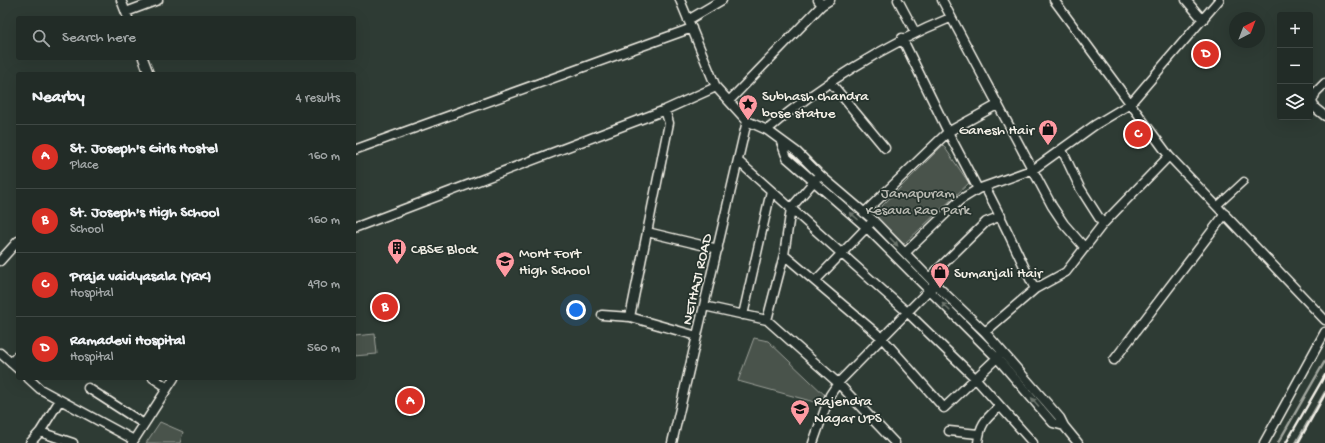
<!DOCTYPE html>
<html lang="en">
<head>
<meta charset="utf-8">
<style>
	body { margin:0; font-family:"Gochi Hand",sans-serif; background:#2e3833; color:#f1f3f6 }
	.controls { position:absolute; right:12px; top:12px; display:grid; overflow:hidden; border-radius:4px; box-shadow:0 4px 16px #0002 }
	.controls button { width:36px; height:36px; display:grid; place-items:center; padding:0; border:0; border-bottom:1px solid #3f4844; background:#222c27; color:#f1f3f6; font:20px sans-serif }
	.compass { position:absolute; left:1229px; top:12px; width:36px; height:36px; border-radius:50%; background:#222c27; box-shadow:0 4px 16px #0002; rotate:42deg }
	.you { position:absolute; left:576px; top:310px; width:14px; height:14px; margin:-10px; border:3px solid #fff; border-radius:50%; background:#1a73e8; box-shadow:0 0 0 6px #1a73e833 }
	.badge { display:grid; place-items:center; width:26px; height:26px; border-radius:50%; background:#d93025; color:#fff; font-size:13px; font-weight:700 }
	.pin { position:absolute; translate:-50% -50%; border:2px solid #fff; box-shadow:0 1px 4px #0006 }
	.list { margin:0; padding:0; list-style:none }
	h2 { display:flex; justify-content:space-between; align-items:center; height:52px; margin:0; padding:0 16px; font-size:17px }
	h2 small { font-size:13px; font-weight:400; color:#a2a7a7 }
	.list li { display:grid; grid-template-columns:26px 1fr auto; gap:12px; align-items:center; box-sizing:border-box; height:64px; padding:0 16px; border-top:1px solid #3f4844 }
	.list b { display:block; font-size:15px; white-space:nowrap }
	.list p { margin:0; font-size:13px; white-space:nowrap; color:#a2a7a7 }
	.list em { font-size:13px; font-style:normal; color:#a2a7a7 }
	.icon { flex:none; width:22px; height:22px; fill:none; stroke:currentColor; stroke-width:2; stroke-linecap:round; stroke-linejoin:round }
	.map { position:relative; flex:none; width:1325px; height:443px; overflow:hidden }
	.search { position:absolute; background:#222c27; box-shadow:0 4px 16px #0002; left:16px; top:16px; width:340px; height:44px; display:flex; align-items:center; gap:10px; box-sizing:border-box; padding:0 14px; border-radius:4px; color:#a2a7a7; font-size:15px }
	.panel { position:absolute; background:#222c27; box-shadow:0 4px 16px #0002; left:16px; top:72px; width:340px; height:308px; border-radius:4px }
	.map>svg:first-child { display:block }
</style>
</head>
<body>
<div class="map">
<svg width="1325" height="443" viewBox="0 0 1325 443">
	<rect width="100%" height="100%" fill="#2e3b34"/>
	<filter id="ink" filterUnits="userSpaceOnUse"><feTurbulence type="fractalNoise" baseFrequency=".025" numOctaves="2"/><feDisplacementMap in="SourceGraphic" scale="8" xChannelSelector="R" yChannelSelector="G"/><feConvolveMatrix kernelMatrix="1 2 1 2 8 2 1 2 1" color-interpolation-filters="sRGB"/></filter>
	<g filter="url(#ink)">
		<path fill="#48524c" stroke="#9ea29a" d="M943 145 969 183 904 244 873 215Z
			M375 334 377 354 354 356V336Z
			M754 338 768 341 828 398 818 403 738 381Z
			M160 422 183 432 180 443H146Z"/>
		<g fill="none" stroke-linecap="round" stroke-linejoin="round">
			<path stroke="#a4a8a0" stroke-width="2.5" d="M1278 443 1325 361
				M1296 443 1325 392"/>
			<g stroke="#f4f1e8" stroke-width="9">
				<path id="pedestrian" d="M1217 206 1244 181"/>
			</g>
			<g stroke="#f4f1e8" stroke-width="11">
				<path id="minor" d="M121 0 128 18
					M680 0 716 87 747 121 767 130 797 152 819 174 873 220 935 284 985 332 1060 418 1064 426 1078 443
					M898 0 915 32
					M942 0 1052 206 1064 224 1085 248
					M1054 0 1169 156 1325 320
					M1186 0 1203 20
					M822 5 830 0
					M126 12 158 0
					M688 20 722 0
					M902 38 948 132 978 189
					M143 58 149 74
					M831 83 885 148
					M1325 83 1316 92 1312 102 1315 108 1325 116
					M729 101 822 5 818 0
					M767 130C818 86 888 43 950 18
					M781 142 787 158 866 227 997 358 1053 423 1064 426
					M354 150 692 28
					M1062 150 1080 188 1103 224
					M738 161 907 312 975 378 1033 443
					M985 187C1003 220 1018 255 1035 289L985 332
					M864 213 948 132 997 105
					M354 228 665 110 716 87
					M647 232 718 249
					M905 253 960 200 978 189 1034 169 1095 125 1130 104 1219 0
					M784 255 882 338 944 408 1000 355
					M0 261 18 241
					M930 277 986 222 1001 216
					M815 281 870 224
					M1035 289 1066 272 1103 224 1169 156
					M704 306 767 320 838 383 895 443
					M602 315 630 317 697 336
					M743 315 771 191
					M630 317 669 123 665 110
					M767 320 784 255 791 208 816 179
					M0 353 18 369
					M1114 360 1225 214
					M11 363 18 355
					M28 378 40 389 134 440
					M153 378 165 386 166 390
					M88 388 144 424
					M949 431 978 434
					M40 432 60 400
					M30 443 40 432 73 443
					M132 443 174 378
					M672 443 747 121
					M813 443 830 395 838 383 933 286
					M978 443C980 423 986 419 1000 406
					M1264 443 1325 332"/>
			</g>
			<use href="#pedestrian" stroke="#26332d" stroke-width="6"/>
			<use href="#minor" stroke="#26332d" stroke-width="8"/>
			<path stroke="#f4f1e8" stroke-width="2.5" d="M1286 443 1325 375
				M1298 443 1325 394"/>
		</g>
		<defs><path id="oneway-solid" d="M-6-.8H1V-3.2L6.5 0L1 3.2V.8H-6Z"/></defs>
		<g fill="#6e766e">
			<use href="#oneway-solid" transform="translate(854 216) rotate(-140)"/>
			<use href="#oneway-solid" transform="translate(894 242) rotate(46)"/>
			<use href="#oneway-solid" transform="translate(946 307) rotate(-135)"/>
			<use href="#oneway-solid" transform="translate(1035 402) rotate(-131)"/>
		</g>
	</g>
	<defs>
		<g id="sight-pin" transform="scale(1)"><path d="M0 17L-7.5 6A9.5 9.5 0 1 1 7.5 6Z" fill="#ff9aa2" stroke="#26332d"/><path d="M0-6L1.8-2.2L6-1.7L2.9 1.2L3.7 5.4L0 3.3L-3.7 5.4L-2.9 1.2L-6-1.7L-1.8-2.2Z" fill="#111"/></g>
		<g id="shop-pin" transform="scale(1)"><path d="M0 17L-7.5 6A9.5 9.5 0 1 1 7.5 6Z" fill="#ff9aa2" stroke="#26332d"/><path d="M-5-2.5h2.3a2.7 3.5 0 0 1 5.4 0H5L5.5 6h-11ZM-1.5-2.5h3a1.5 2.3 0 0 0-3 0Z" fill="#111"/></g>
		<g id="building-pin" transform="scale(1)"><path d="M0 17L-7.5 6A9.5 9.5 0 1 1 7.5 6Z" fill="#ff9aa2" stroke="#26332d"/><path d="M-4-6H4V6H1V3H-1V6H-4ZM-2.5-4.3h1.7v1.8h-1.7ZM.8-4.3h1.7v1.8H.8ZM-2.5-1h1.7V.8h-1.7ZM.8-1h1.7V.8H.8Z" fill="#111"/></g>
		<g id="school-pin" transform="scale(1)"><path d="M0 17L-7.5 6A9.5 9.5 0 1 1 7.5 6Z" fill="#ff9aa2" stroke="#26332d"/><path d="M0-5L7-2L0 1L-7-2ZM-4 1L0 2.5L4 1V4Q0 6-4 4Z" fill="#111"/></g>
	</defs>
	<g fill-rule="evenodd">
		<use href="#sight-pin" x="748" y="104"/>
		<use href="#shop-pin" x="1048" y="129"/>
		<use href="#building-pin" x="397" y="248"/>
		<use href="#school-pin" x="505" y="261"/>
		<use href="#shop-pin" x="940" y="272"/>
		<use href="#school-pin" x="800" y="409"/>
	</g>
	<g text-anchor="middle" stroke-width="3.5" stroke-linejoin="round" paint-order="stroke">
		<g font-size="15" fill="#f4f1e8" stroke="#26332d" text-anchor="start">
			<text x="762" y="100">Subhash chandra<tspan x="762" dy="17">bose statue</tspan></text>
			<text x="1034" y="134" text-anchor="end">Ganesh Hair</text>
			<text x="411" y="253">CBSE Block</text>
			<text x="519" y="257">Mont Fort<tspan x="519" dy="17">High School</tspan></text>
			<text x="954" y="277">Sumanjali Hair</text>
			<text x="814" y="405">Rajendra<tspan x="814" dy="17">Nagar UPS</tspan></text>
		</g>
		<g font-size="15" fill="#b8b9b1" stroke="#26332d">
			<text x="918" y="197">Jamapuram<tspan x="918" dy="17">Kesava Rao Park</tspan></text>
		</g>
		<g font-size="15" fill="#f4f1e8" stroke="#26332d">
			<text transform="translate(696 279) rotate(-77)" y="5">NETHAJI ROAD</text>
		</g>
	</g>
</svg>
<div class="controls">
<button>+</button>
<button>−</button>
<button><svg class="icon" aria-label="layers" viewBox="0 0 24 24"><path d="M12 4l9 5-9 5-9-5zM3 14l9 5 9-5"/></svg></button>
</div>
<svg class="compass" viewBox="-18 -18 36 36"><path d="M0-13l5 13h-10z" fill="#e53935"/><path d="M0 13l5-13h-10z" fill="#a2a7a7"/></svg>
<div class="you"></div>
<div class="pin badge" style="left:410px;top:401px">A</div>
<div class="pin badge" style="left:385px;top:307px">B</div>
<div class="pin badge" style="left:1138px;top:134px">C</div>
<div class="pin badge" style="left:1206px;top:54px">D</div>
<div class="search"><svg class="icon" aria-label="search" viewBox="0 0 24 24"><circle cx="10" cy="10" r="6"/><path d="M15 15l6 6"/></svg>Search here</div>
<section class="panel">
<h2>Nearby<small>4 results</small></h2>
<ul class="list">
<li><span class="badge">A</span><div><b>St. Joseph's Girls Hostel</b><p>Place</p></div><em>160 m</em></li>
<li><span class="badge">B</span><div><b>St. Joseph's High School</b><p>School</p></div><em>160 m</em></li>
<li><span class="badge">C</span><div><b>Praja vaidyasala (YRK)</b><p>Hospital</p></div><em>490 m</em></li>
<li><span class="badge">D</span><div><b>Ramadevi Hospital</b><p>Hospital</p></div><em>560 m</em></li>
</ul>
</section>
</div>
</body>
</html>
